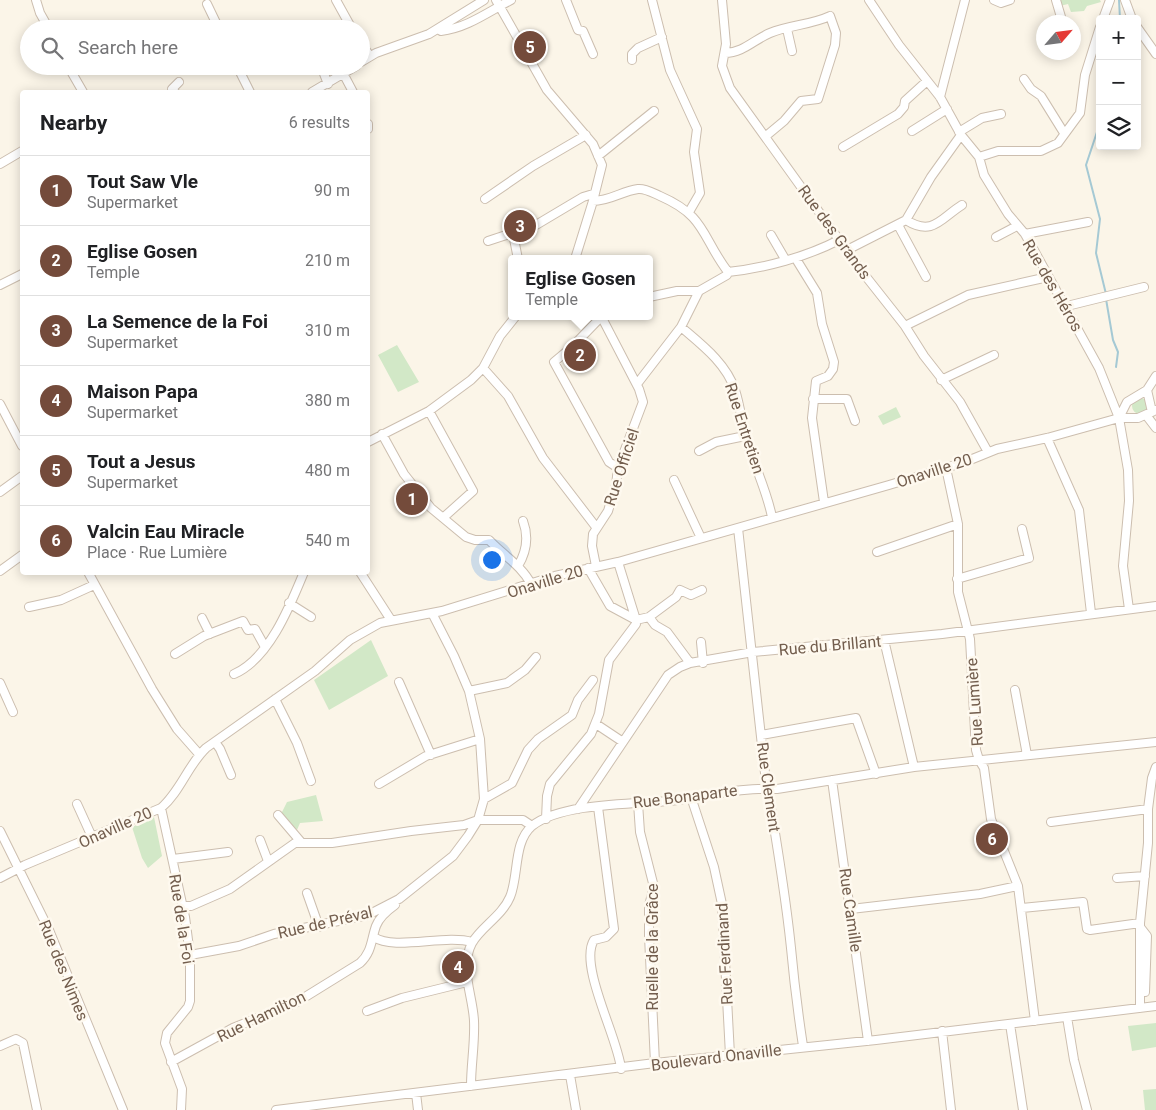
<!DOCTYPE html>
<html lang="en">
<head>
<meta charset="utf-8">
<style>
	body { margin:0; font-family:Roboto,sans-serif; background:#f6f6f6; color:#202124 }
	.controls { position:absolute; right:15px; top:15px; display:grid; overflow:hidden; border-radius:5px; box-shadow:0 2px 12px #0003 }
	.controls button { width:45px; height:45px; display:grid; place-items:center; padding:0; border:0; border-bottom:1px solid #e0e0e0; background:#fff; color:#202124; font:25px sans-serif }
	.compass { position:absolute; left:1036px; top:15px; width:45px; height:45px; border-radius:50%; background:#fff; box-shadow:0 2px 12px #0003; rotate:62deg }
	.you { position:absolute; left:491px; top:559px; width:18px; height:18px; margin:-12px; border:4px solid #fff; border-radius:50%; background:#1a73e8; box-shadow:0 0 0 8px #1a73e833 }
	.badge { display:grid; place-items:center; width:32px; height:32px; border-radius:50%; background:#744b3b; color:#fff; font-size:16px; font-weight:700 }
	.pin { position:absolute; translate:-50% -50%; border:2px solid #fff; box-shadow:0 1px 5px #0006 }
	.popup { position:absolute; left:508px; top:255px; width:145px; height:65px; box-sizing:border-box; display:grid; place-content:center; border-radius:5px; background:#fff; filter:drop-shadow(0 1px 4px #0005); font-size:16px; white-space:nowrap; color:#757577 }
	.popup b { font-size:19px; color:#202124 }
	.popup::after { content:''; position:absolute; left:50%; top:100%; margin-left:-10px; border:10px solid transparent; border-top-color:#fff }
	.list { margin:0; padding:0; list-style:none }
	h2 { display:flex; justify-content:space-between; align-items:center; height:65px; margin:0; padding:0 20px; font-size:21px }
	h2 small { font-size:16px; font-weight:400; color:#757577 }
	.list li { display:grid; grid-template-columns:32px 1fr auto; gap:15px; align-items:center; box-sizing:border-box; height:70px; padding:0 20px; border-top:1px solid #e0e0e0 }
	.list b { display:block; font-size:19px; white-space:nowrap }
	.list p { margin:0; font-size:16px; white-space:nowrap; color:#757577 }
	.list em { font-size:16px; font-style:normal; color:#757577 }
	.icon { flex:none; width:28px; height:28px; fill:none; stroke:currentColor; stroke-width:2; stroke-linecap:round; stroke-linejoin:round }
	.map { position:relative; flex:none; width:1156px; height:1110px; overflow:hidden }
	.search { position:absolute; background:#fff; box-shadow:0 2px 12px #0003; left:20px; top:20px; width:350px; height:55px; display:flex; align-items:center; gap:12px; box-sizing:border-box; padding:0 18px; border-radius:28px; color:#757577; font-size:19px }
	.panel { position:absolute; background:#fff; box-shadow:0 2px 12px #0003; left:20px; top:90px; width:350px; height:485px; border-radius:5px }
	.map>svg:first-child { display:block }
</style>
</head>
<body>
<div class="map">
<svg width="1156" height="1110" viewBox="0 0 1156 1110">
	<rect width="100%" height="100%" fill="#fbf5e8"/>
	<path fill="#d2e8c7" d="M1059 0H1100L1101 2 1087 6 1084 11 1071 12 1068 4 1060 6Z
		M397 345 419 382 398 392 378 355Z
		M1132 406a8 8 0 1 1 16 0a8 8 0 1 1-16 0Z
		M896 407 901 417 883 425 878 416Z
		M371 640 388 676 329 710 314 680Z
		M316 795 323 821 300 823 297 830 281 814 287 802Z
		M154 817 162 856 148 868 142 858 132 827Z
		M1156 1023V1047L1132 1051 1128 1026Z
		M1156 1089V1110H1145L1143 1090Z"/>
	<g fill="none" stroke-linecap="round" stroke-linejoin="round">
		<path stroke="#a5c9d4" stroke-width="2" d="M1119 0 1120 19
			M1100 123 1086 165 1100 219 1096 253 1106 294
			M1106 299 1113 340 1118 352 1116 367"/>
		<g stroke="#ccbeaf" stroke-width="10">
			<path id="minor" d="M36 0 40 13 49 29
				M336 0 352 29
				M496 0 547 90 593 144 602 165 593 201
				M566 0 578 30 583 31 593 54
				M652 0 670 70 697 129 694 152 700 193 689 212
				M722 0 726 44 722 66 730 88 860 269 905 326 924 356 960 402 988 452
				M869 0 899 45 940 97 961 135 979 157 984 175 1008 214 1025 234 1099 368 1119 418 1128 470 1129 501 1123 566 1129 609
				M994 0 1001 3 1010 0
				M1056 0 1061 17
				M1125 0 1132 19
				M207 4 219 29
				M1103 19 1110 0
				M1137 27 1156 54
				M438 29 441 31C467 28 488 12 511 0
				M787 29 792 51
				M361 43 370 56
				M725 53C743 53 755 39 770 33 789 25 811 25 830 16L836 33 835 45 818 99 801 101 784 121 766 136
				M632 60V54L638 48 662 37
				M361 62 376 53 429 34 484 0
				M68 66 83 92
				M237 66 250 92
				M321 66 328 84
				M344 75 353 92
				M1024 79 1031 89 1041 96 1064 133
				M175 92 172 89 179 82
				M312 92 356 66
				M940 97 965 0
				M368 124V129
				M912 131 947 109
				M959 132 982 118 1001 114
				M843 147 898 114 904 107 905 101 927 81
				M598 156 654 111
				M979 157 998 151H1041L1058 143 1080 113 1085 75 1100 27
				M0 164 22 151
				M485 199 533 166 586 135
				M906 220C933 237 941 218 962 205
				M898 225 926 277
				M513 234 518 259
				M1025 234 1088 222
				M771 235 785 259
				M996 237 1017 226
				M488 241 536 225 583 197 593 194
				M847 250 906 220 931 177 961 135
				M575 259 593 201C610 201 622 191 638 189 645 188 653 193 660 196 706 216 701 236 728 272 765 268 806 257 839 240
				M796 259 817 293 822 324 834 362 833 369 828 376 816 381 812 418 824 502
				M0 285 22 274
				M649 297 677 291H699
				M1067 306 1144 287
				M601 317 572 347 554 362 609 462 618 468
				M905 326 968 295 1048 277
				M681 327C702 345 726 363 735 390 741 408 742 427 748 445 756 469 767 492 772 517
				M483 368 508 396 543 458 596 527
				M941 380 994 355
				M637 384 681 327 699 291 727 275 728 272
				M813 399H847L855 421
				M0 404 22 446
				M429 411 473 491 444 517
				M1152 412 1147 390 1156 376
				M1146 415 1156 428
				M1119 418 1127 402 1147 390
				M382 434 404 474 431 508 466 537 475 540H489C503 555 522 566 531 584
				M1047 438 1079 510 1091 613
				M368 442 429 411 471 380 483 368 500 336 516 316
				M699 451 716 442 745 436
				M946 468 958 524V592L970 639 976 750 979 760 984 768 991 819 1018 886 1035 1021
				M674 480 701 538
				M0 492 22 476
				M738 528 765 773C775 831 785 889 791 948 794 981 798 1013 803 1046
				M877 552 958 524
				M618 562 636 620 649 617 655 625 667 632 690 663
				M518 566C527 551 529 537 523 521
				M596 566 592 546 593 534 608 511 616 485 618 468 643 402 639 389 601 316
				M0 571 22 555
				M88 572 152 689 177 729 199 754
				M360 572 391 620
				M957 579 1029 558 1022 529
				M289 603 311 617
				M29 607 61 600 94 585
				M649 617 676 597 680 590 691 595 702 590
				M202 618 210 634
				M884 640 914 767
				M701 642 703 663
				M175 654 204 636 243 621 248 630 255 629 265 647
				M234 674C269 659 290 606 304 572
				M399 682 431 755
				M0 683 13 712
				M1015 690 1027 755
				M469 691 507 683 525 670 536 657
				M275 699 297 743 311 781
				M596 724 623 742
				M761 735 856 718 876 774
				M215 742 220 749 231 775
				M832 780 868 1041
				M379 784 426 756 480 739
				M691 797 714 867 722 904 730 1055
				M484 799 512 783 528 750 538 739 572 715 578 700 593 680
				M638 803 640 832 654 887 649 905V936L655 1063
				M77 804 92 837
				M598 807 614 929 606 937 594 940C578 965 619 1040 621 1069
				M161 808 185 917 190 955V1001L188 1007 167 1033 165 1043 182 1089 181 1110
				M578 809 668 675 680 667 690 663 753 652 942 634 1156 606
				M278 815 301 842
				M546 819 547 796 550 784 591 734 599 714 609 660 636 624V620L610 606 588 568
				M1051 822 1148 809
				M0 831 49 930 123 1110
				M260 840 268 861
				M173 859 228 852
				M0 878 25 865 161 808C180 792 188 765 206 748L315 671 350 640 380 623 442 611 555 576 618 562 889 485 965 462 997 449 1047 438 1119 418H1138L1156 410
				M1117 878 1145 876
				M307 893 319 927
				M184 906H191L230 889 295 843H332L411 831 464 825 478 820H523L532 826
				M1022 908 1083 902 1087 929 1090 930 1140 923
				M851 909 980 894 1018 886
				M1140 927 1147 936 1145 992
				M374 937C394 951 445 934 472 942
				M190 955 239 946 274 934 368 915 399 899 453 856 468 836 478 820 484 799 480 739 469 691 454 656 432 613
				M1140 1008V923L1148 843V809L1152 778 1156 767
				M367 1011 402 998 467 982
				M1067 1017 1074 1060 1087 1110
				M1010 1024 1023 1110
				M942 1031 951 1110
				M0 1046 16 1039 23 1043 37 1110
				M171 1062 233 1028 297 1002 360 963C372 952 371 940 376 926 379 918 388 910 395 905
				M570 1075 576 1110
				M471 1086C471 1064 475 1043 474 1021 473 996 459 968 472 943 481 927 502 916 510 897 519 876 513 842 532 826 560 803 633 804 669 801 706 797 739 787 777 789L914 767 1156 742
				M416 1093 418 1110
				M276 1110 655 1063 876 1040 1156 1006"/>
		</g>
		<use href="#minor" stroke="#fff" stroke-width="8"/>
	</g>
	<g text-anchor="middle" stroke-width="5" stroke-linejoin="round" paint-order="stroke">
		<g font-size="16" fill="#735e4e" stroke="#fef9ef">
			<text transform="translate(835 232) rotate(54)" y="6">Rue des Grands</text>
			<text transform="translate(1053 285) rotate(60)" y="6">Rue des Héros</text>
			<text transform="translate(745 428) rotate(72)" y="6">Rue Entretien</text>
			<text transform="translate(621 467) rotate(-72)" y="6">Rue Officiel</text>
			<text transform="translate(934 470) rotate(-18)" y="6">Onaville 20</text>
			<text transform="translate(545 581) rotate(-17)" y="6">Onaville 20</text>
			<text transform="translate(830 645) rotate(-5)" y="6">Rue du Brillant</text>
			<text transform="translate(974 702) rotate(-94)" y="6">Rue Lumière</text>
			<text transform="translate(769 787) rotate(82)" y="6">Rue Clement</text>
			<text transform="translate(685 796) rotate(-7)" y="6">Rue Bonaparte</text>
			<text transform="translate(115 827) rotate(-24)" y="6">Onaville 20</text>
			<text transform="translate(851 910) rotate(82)" y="6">Rue Camille</text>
			<text transform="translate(182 919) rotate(81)" y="6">Rue de la Foi</text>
			<text transform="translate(325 922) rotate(-13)" y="6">Rue de Préval</text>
			<text transform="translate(652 947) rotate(-90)" y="6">Ruelle de la Grâce</text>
			<text transform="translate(724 954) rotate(-93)" y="6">Rue Ferdinand</text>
			<text transform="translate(64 970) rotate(68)" y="6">Rue des Nimes</text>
			<text transform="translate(261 1016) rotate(-26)" y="6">Rue Hamilton</text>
			<text transform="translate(716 1057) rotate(-7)" y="6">Boulevard Onaville</text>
		</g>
	</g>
</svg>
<div class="controls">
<button>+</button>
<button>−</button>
<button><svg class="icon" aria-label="layers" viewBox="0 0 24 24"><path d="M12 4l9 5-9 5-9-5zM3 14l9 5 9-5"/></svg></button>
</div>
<svg class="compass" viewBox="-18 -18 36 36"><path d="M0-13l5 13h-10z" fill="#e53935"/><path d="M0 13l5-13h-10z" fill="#757577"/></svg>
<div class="you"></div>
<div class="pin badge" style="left:412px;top:499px">1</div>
<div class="pin badge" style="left:580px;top:355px">2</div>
<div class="popup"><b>Eglise Gosen</b>Temple</div>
<div class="pin badge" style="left:520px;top:226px">3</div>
<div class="pin badge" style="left:458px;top:967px">4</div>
<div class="pin badge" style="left:530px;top:47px">5</div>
<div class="pin badge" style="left:992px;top:839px">6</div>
<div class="search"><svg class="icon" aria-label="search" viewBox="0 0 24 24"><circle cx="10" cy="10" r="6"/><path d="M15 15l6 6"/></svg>Search here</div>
<section class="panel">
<h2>Nearby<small>6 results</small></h2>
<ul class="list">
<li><span class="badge">1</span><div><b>Tout Saw Vle</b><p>Supermarket</p></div><em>90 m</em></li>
<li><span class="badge">2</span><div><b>Eglise Gosen</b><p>Temple</p></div><em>210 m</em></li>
<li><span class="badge">3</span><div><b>La Semence de la Foi</b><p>Supermarket</p></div><em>310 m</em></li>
<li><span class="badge">4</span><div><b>Maison Papa</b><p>Supermarket</p></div><em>380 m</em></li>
<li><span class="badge">5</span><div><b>Tout a Jesus</b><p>Supermarket</p></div><em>480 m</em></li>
<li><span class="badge">6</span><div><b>Valcin Eau Miracle</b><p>Place · Rue Lumière</p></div><em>540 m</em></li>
</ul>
</section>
</div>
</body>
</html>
